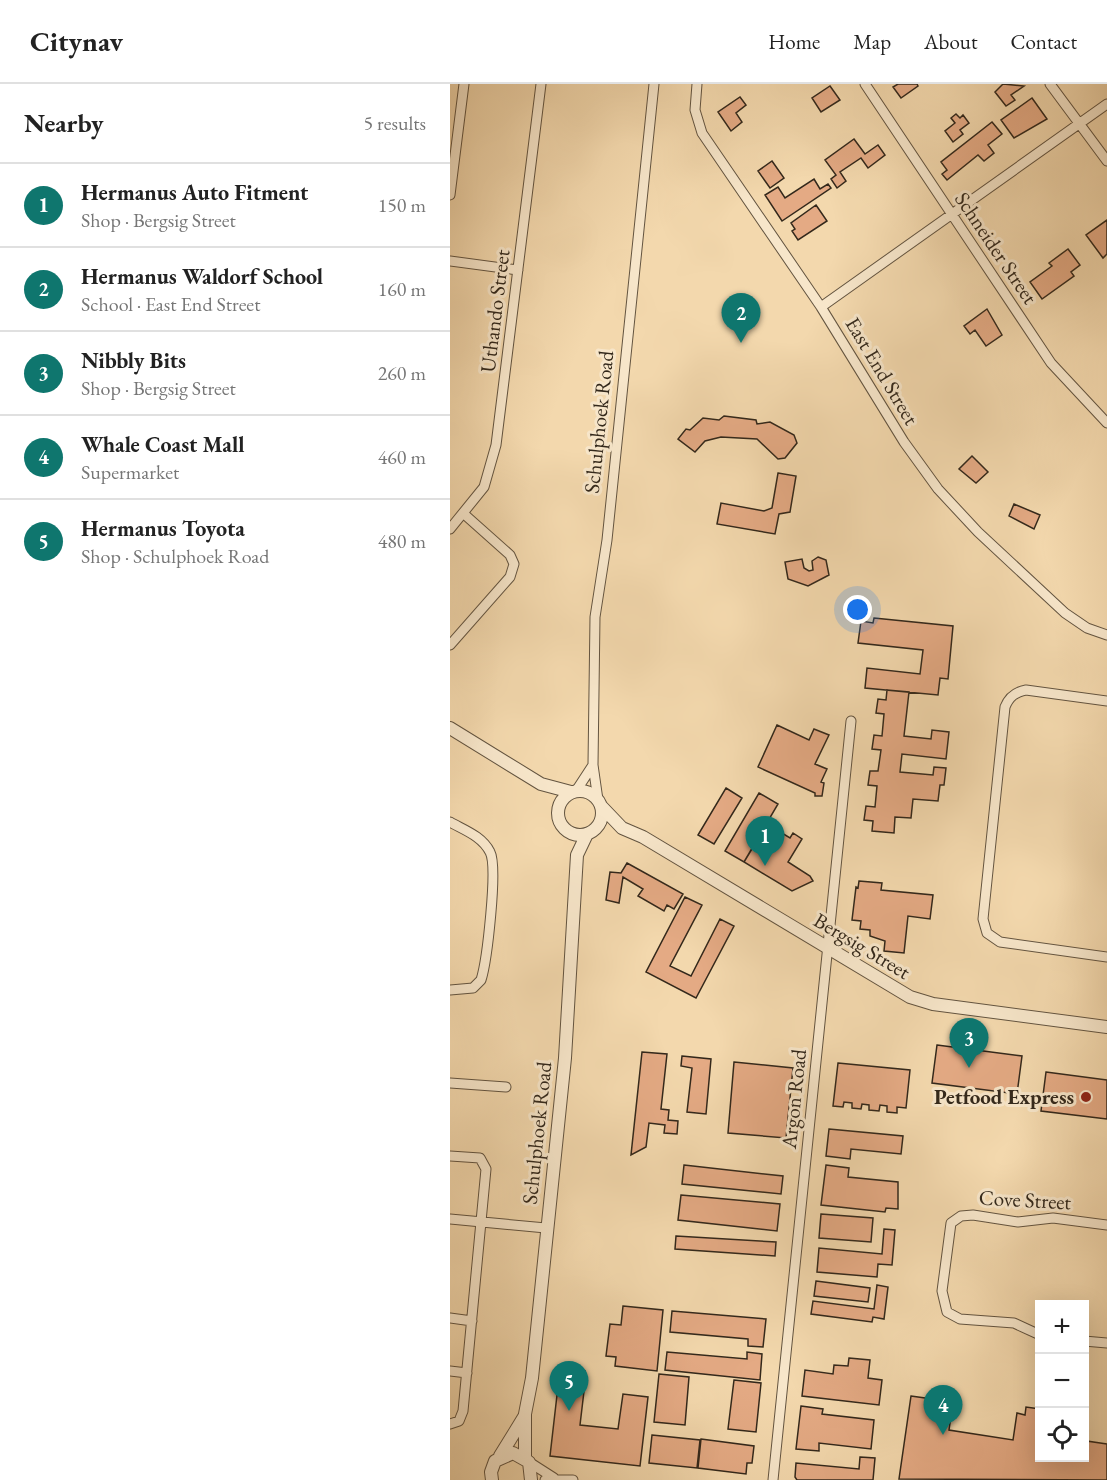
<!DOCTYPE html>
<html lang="en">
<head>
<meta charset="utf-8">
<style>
	body { margin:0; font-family:"EB Garamond",serif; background:#f6f6f6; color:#222 }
	.controls { position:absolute; right:18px; bottom:18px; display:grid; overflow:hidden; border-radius:0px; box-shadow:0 6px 24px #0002 }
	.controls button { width:54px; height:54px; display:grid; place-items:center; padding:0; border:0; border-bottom:2px solid #e0e0e0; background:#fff; color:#222; font:30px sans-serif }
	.you { position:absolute; left:408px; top:526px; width:21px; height:21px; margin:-15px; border:4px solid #fff; border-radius:50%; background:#1a73e8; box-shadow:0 0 0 9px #1a73e833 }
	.badge { display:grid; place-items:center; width:39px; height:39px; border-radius:50%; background:#0f766e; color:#fff; font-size:20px; font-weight:700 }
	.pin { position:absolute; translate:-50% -50px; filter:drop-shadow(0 2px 3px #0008) }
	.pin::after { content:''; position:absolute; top:32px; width:21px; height:18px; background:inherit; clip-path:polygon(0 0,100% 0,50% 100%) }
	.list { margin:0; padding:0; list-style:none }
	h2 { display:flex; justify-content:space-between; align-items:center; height:78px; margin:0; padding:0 24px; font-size:26px }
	h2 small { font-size:20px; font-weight:400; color:#767676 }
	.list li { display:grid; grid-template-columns:39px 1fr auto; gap:18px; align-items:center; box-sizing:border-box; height:84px; padding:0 24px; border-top:2px solid #e0e0e0 }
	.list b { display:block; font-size:22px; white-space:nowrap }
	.list p { margin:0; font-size:20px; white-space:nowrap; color:#767676 }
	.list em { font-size:20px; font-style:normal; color:#767676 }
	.icon { flex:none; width:33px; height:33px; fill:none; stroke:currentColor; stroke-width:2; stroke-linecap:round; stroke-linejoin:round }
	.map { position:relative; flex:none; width:657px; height:1396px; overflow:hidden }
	header { display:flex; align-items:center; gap:36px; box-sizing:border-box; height:84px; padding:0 30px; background:#fff; border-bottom:2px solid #e0e0e0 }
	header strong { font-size:28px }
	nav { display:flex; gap:33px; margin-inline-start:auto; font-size:21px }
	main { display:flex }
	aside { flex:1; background:#fff }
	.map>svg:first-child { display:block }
</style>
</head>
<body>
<header>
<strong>Citynav</strong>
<nav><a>Home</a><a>Map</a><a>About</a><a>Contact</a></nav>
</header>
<main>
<aside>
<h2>Nearby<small>5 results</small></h2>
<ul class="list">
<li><span class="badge">1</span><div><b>Hermanus Auto Fitment</b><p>Shop · Bergsig Street</p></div><em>150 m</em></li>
<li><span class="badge">2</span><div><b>Hermanus Waldorf School</b><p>School · East End Street</p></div><em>160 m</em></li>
<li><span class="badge">3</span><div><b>Nibbly Bits</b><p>Shop · Bergsig Street</p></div><em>260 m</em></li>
<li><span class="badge">4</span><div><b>Whale Coast Mall</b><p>Supermarket</p></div><em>460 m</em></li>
<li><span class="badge">5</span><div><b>Hermanus Toyota</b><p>Shop · Schulphoek Road</p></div><em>480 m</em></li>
</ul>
</aside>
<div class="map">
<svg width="657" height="1396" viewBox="0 0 657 1396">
	<rect width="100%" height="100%" fill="#f3d8ad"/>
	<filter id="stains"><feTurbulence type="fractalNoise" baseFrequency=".00333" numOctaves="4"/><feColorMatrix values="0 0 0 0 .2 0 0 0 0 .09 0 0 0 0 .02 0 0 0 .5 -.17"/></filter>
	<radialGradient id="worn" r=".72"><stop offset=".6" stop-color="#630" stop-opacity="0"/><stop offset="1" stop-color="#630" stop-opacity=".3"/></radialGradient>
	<path fill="#e4aa84" stroke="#33281b" stroke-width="1.5" d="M448 0H467L468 2 451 14 443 3Z
		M553 0 574 2 561 11 565 16 556 22 545 8Z
		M380 2 390 16 371 28 362 14Z
		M290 13 296 21 286 29 292 38 281 47 268 28Z
		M582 14 597 35 564 54 551 36Z
		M506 30 510 34 513 31 519 39 510 46 513 50 503 58 495 47 505 39 501 34Z
		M542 38 552 50 538 61 544 69 534 77 528 71 497 96 492 90 497 86 491 78Z
		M404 55 415 70 428 61 435 71 418 84 411 74 390 88 396 97 387 104 381 95 386 91 375 76Z
		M322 77 334 94 320 104 308 87Z
		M364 95 370 105 378 100 381 104 332 137 315 111 328 103 335 114Z
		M366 121 377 137 348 156 342 147 345 145 341 139Z
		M657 136V170L653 174 636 151Z
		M618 165 630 181 621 188 624 192 592 215 580 198 602 182 599 179Z
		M537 225 552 251 536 262 525 246 520 250 514 242Z
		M274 332 306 336 307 340 320 338 344 351 347 359 335 374 328 375 307 355 271 353 255 357 245 368 228 355 236 345 240 346 253 334 269 336Z
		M522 372 538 388 526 399 509 385Z
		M328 389 346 392 340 428 329 430 325 450 267 440 271 419 314 427 322 424Z
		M564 420 590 431 584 445 559 432Z
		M368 473 376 476 379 491 358 502 338 495 335 478 352 475 354 484 359 487 363 486 362 477Z
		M424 534 503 542 498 595 490 594 488 611 415 604 417 584 470 590 473 566 408 559 411 537 423 539Z
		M437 606 459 608 454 652 481 655 482 646 499 648 496 675 452 670 450 688 483 691 484 683 496 684 494 701H490L488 717 463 715 461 734 445 733 444 749 422 747 423 737 414 736 416 722 425 723 427 702 418 701 420 687H428L431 666 422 665 424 651 432 652 434 630 426 629 428 615 436 616Z
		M327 641 359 656 364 645 379 651 365 680 377 685 371 698 374 699 372 712H365V709L308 683Z
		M276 704 292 714 264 760 248 751Z
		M309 709 328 720 294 778 275 767Z
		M317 740 340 754 343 749 352 755 338 778 360 792 363 797 342 807 294 778Z
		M177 779 233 810 224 825 217 821 214 827 188 812 193 805 173 793 169 819 156 816 160 788 171 789Z
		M409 797 432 799 431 806 483 811 480 835 458 832 454 869 434 867 435 857 420 852V846L410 845 411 837 402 836 406 803 408 804Z
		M235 813 252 821 220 882 241 892 270 835 284 842 246 914 196 888Z
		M487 961 572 972 567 1010 482 999Z
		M192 968 217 970 211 1025 219 1026 218 1036 228 1037 227 1050 214 1049 215 1041 199 1039 196 1063 181 1071Z
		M232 972 261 975 256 1030 237 1028 242 984 231 982Z
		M284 978 343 984 336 1054 278 1049Z
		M388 979 460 986 456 1024 447 1023V1029L437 1028V1022L430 1021 429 1027 419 1026V1021L412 1020 411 1025 402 1024V1019L394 1018 393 1023 383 1022Z
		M596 988 657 996V1035L591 1027Z
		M379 1045 453 1052 451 1070 401 1065 400 1075 376 1072Z
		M234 1081 333 1092 331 1110 232 1100Z
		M376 1081 399 1084 398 1093 448 1098V1125L436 1124 435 1128 371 1121Z
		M231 1111 330 1120 327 1147 228 1136Z
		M371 1130 423 1134 421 1158 369 1154Z
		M434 1145 445 1146 442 1181 428 1180 427 1193 367 1188 369 1164 432 1170Z
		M226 1152 326 1158 325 1172 225 1165Z
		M366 1197 420 1204 418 1218 364 1212Z
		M427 1201 438 1203 434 1235 423 1233 422 1238 361 1230 363 1217 424 1225Z
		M173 1222 213 1226 207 1287 165 1282 166 1273 156 1272 160 1240 171 1241Z
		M222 1227 316 1235 313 1263 298 1262V1255L220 1248Z
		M217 1268 297 1275V1268L312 1270 310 1296 215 1286Z
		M399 1274 420 1276 418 1294 432 1296 429 1321 352 1312 355 1286 383 1290 384 1281 398 1282Z
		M111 1284 135 1287 133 1300H129L128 1306 134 1307 130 1341 168 1345 173 1310 198 1313 190 1382 100 1372 107 1311 113 1312 115 1295H110Z
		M209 1290 239 1293 235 1341 204 1338Z
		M284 1296 311 1299 306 1348 278 1345Z
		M461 1312 503 1318 499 1346 563 1356 567 1329 575 1331 576 1323 590 1325V1374H634V1343H638L637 1357 657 1360V1396L449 1395Z
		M351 1322 373 1325 372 1330 424 1336 421 1365 369 1359V1367L346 1365Z
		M202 1351 250 1356 247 1384 199 1379Z
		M251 1355 304 1362 302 1379H297L296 1390 248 1384Z
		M410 1373 425 1374 423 1396H347L345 1393 346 1379 409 1385Z"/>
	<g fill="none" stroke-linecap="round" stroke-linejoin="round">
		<g stroke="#635440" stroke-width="11">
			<path id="minor" d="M247 0 245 26 252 49 371 223 454 358 488 405 528 448 615 529 637 544 657 551
				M415 0 601 279 657 339
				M600 0 657 77
				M0 111 14 0
				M0 177 68 186
				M371 223 657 20
				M0 445 34 403 46 361 91 0
				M0 561 60 493 64 480 60 471 14 430
				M657 617 576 606C565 608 559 613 555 623L533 835 537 849 550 858 657 873
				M126 707 143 681
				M148 716 143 681 145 533 157 456 204 0
				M0 738C14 746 32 752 40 768 48 783 37 877 31 896L23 904 0 906
				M0 999 56 1003
				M0 1072 30 1074 36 1085 13 1327 9 1337 0 1340
				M0 1135 96 1144
				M0 1234 22 1237
				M590 1251 564 1239 510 1235 497 1228 492 1207 501 1139 511 1132 523 1131 568 1138 603 1134 657 1141
				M634 1257 657 1259
				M0 1287 17 1289
				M79 1378 104 1394
				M95 1396H123
				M323 1396 401 637"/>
		</g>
		<g stroke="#635440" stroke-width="14">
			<path id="tertiary" d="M0 644 91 700 121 708
				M108 729a22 22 0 1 1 44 0a22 22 0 1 1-44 0Z
				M151 722 172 744 193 753 460 913 483 920 657 943
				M50 1372 74 1333
				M75 1374V1330L82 1294 115 974 127 771 137 750
				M42 1396 41 1388 45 1377 63 1369 79 1378 81 1396"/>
		</g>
		<use href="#minor" stroke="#f7e6ca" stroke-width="9"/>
		<use href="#tertiary" stroke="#f7e6ca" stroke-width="12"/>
	</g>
	<circle fill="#8f2418" stroke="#f7e6ca" stroke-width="2" cx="636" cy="1013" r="6"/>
	<g text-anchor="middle" stroke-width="6" stroke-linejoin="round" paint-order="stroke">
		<g font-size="21" fill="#33281b" stroke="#f7e6ca">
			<text transform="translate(546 164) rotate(56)" y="7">Schneider Street</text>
			<text transform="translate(45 227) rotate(-83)" y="7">Uthando Street</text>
			<text transform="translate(432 287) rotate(59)" y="7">East End Street</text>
			<text transform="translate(149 338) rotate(-84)" y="7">Schulphoek Road</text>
			<text transform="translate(412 862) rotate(31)" y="7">Bergsig Street</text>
			<text transform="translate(344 1015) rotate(-84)" y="7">Argon Road</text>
			<text transform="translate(87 1049) rotate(-84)" y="7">Schulphoek Road</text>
			<text transform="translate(575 1116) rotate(3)" y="7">Cove Street</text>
		</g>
		<g font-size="21" font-weight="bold" fill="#33281b" stroke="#f7e6ca" text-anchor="end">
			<text x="624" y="1020">Petfood Express</text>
		</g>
	</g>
	<rect width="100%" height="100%" filter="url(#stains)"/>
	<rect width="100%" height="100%" fill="url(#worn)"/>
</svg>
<div class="controls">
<button>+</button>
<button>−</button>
<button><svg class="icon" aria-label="locate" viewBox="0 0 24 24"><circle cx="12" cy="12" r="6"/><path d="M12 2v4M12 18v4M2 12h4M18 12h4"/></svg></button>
</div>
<div class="you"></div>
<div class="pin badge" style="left:315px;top:782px">1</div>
<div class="pin badge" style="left:291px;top:259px">2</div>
<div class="pin badge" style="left:519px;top:984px">3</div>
<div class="pin badge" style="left:493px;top:1351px">4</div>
<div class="pin badge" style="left:119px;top:1327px">5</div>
</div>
</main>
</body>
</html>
